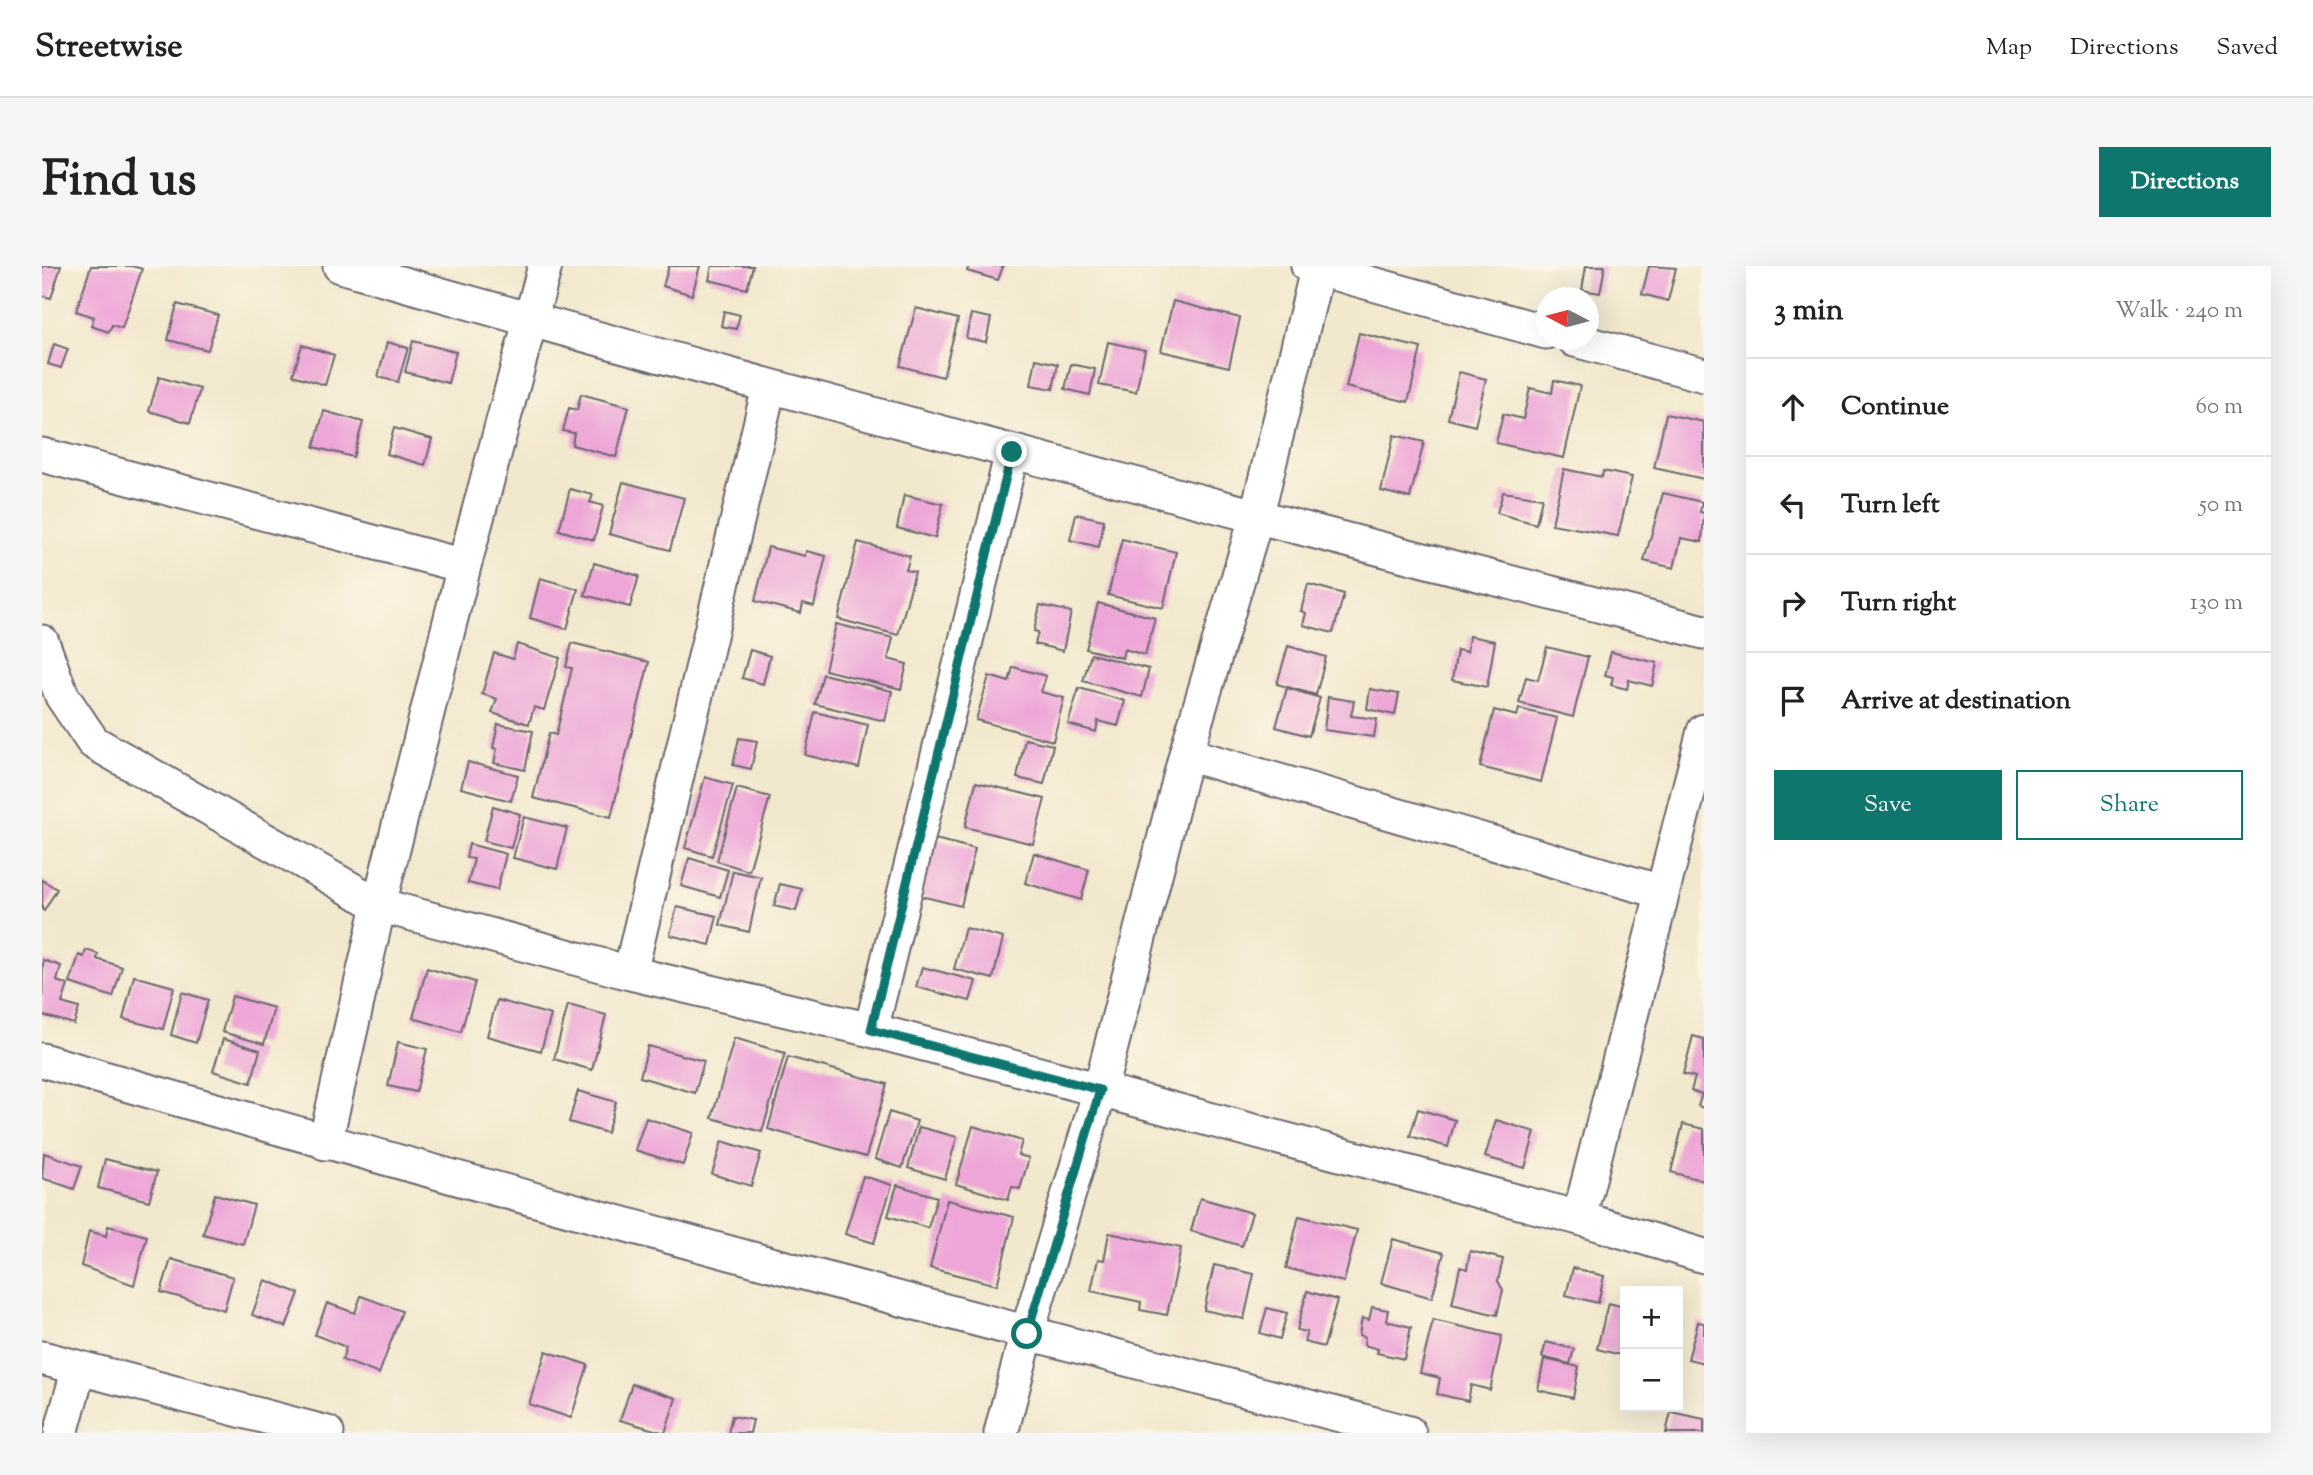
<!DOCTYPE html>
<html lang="en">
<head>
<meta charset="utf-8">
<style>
	body { margin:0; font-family:"Sorts Mill Goudy",serif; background:#f6f6f6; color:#222 }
	.controls { position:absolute; right:21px; bottom:21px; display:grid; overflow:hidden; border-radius:0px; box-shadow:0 7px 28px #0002 }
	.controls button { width:63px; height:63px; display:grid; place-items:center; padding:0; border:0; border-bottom:2px solid #e0e0e0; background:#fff; color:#222; font:35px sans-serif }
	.compass { position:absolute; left:1494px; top:21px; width:63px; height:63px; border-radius:50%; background:#fff; box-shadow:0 7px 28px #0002; rotate:276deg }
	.stop { position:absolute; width:21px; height:21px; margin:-16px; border:5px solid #0f766e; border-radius:50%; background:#fff }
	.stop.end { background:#0f766e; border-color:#fff; box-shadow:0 2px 7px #0008 }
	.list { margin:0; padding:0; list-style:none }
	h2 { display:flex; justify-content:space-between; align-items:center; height:91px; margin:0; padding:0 28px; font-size:30px }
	h2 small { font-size:23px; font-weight:400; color:#767676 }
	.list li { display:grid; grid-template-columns:46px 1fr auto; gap:21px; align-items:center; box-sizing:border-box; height:98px; padding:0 28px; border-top:2px solid #e0e0e0 }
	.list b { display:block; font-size:26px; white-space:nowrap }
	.list em { font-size:23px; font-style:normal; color:#767676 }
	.actions { display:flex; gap:14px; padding:21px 28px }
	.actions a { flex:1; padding:16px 0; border:2px solid #0f766e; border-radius:0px; text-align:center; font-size:24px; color:#0f766e }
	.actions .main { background:#0f766e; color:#fff }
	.icon { flex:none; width:38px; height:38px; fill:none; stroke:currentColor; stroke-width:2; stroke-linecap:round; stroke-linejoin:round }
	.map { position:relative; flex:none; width:1662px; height:1167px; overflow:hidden; border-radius:0px }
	header { display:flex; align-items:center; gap:42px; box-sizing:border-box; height:98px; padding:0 35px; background:#fff; border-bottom:2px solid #e0e0e0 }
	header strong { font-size:33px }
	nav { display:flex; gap:38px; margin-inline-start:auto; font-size:24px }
	.intro { display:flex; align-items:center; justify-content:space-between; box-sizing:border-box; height:168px; padding:0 42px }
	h1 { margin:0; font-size:49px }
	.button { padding:18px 32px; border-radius:0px; background:#0f766e; color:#fff; font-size:24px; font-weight:700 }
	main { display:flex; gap:42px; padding:0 42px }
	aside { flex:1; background:#fff; border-radius:0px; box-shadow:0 7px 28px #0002 }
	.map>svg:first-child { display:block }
</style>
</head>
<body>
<header>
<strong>Streetwise</strong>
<nav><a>Map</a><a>Directions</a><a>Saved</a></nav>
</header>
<div class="intro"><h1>Find us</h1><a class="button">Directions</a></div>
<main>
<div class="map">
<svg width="1662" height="1167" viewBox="0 0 1662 1167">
	<rect width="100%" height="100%" fill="#fcf5e5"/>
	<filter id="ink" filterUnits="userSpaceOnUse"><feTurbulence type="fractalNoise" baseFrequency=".0143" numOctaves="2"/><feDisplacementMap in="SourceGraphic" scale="14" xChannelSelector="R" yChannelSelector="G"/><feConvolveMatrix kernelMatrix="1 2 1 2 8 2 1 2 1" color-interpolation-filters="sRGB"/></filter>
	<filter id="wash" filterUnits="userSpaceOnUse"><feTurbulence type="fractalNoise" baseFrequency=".00686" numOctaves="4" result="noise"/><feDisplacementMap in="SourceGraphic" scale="28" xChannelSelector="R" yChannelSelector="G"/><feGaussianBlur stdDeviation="1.57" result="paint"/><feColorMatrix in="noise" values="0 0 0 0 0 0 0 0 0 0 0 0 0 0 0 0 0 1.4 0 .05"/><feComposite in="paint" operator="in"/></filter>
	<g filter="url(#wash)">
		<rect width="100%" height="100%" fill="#f2e8cd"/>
		<g id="blocks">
			<path fill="#eda6d7" d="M0 0H19L9 32 0 30Z
				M49 0H90L100 3 80 62 70 59 67 66 49 60 52 51 34 45Z
				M627 0H658L650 29 621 20Z
				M670 0H711L705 23 667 14Z
				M927 0H961L956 14 925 5Z
				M1544 0H1563L1558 27 1540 24Z
				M1607 0 1634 2 1626 35 1600 28Z
				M1131 35 1198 52 1187 101 1119 85Z
				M135 38 176 49 166 84 126 74Z
				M874 42 916 53 901 111 858 100Z
				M682 45 698 49 694 63 679 60Z
				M929 48 949 52 944 76 924 72Z
				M1317 67 1379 82 1366 136 1304 121Z
				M371 75 414 86 406 117 363 106Z
				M345 76 366 82 356 116 336 111Z
				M1066 76 1103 84 1094 126 1057 119Z
				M12 78 26 83 19 102 6 98Z
				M260 79 292 89 283 119 251 109Z
				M994 93 1016 98 1011 123 989 119Z
				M1029 98 1053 103 1048 129 1023 123Z
				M1417 106 1444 113 1433 160 1406 153Z
				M117 111 158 123 148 157 107 145Z
				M1512 114 1538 120 1522 192 1454 177 1461 148 1481 153 1488 122 1510 127Z
				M539 128 587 141 574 191 530 179 532 167 521 165 527 142 535 144Z
				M282 145 321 156 311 191 272 181Z
				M1624 148 1662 156V213L1612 202Z
				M352 162 390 173 383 199 345 188Z
				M1352 169 1382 176 1368 232 1339 225Z
				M1522 203 1560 211 1561 205 1590 211 1576 270 1510 258Z
				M581 216 642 232 628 284 567 268Z
				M528 223 551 229 548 236 561 240 552 274 517 264Z
				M1461 226 1500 232 1494 258 1455 247Z
				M1621 227 1660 236 1658 246 1662 247 1660 276 1639 272 1632 302 1602 295Z
				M862 229 901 238 893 272 855 262Z
				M1034 248 1062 254 1057 281 1028 274Z
				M1080 273 1134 286 1121 342 1066 329Z
				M816 276 868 290 864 304 873 306 856 369 796 353Z
				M726 281 763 290 764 285 784 290 772 340 761 337 759 347 713 335Z
				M552 297 597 310 588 341 543 329Z
				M498 312 536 323 525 363 488 352Z
				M1266 318 1302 328 1291 367 1261 359 1264 347 1259 345Z
				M1056 337 1113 352 1103 389 1082 383 1080 392 1044 383Z
				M998 339 1029 346 1021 385 993 378 996 366 992 365Z
				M794 358 851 372 846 393 865 398 859 423 783 404Z
				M1427 370 1453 375 1445 421 1410 414 1415 384 1425 386Z
				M530 377 607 396 569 551 491 532 507 467 514 469 530 402 524 401Z
				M475 378 518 392 502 444 492 441 487 458 450 447 455 433 440 428 452 387 471 393Z
				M1246 380 1284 391 1274 429 1235 418Z
				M1505 381 1546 391 1531 451 1477 437 1484 411 1496 414Z
				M708 384 728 390 721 418 700 412Z
				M1569 386 1615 397 1610 420 1587 414 1585 423 1569 419 1571 411 1563 409Z
				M1049 388 1107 403 1100 431 1041 415Z
				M971 401 1004 410 999 426 1022 432 1011 475 934 454 947 410 967 416Z
				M781 408 850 425 843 455 773 438Z
				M1037 422 1083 435 1076 460 1056 455 1054 466 1026 458Z
				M1245 422 1278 432 1267 470 1234 461Z
				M1328 423 1357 428 1353 449 1325 443Z
				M1286 431 1312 435 1309 450 1335 453 1332 471 1282 464Z
				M1477 443 1515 452 1499 516 1438 501 1452 444 1475 450Z
				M773 446 826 459 817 502 763 489Z
				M456 458 491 465 483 504 452 497 455 483 451 482Z
				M697 472 715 475 709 503 691 499Z
				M983 473 1011 479 1002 518 975 512Z
				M426 496 476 509 469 535 419 522Z
				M663 511 691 519 670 590 643 582Z
				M934 516 1003 533 991 578 923 561Z
				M695 522 728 531 707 605 675 595Z
				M451 540 478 548 469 582 442 575Z
				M482 551 525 562 515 603 471 592Z
				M893 573 933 583 919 640 879 630Z
				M427 578 464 588 455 624 426 617 432 593 424 592Z
				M992 587 1047 604 1039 634 983 617Z
				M647 592 686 604 678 631 639 620Z
				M691 605 719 611 707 666 678 659Z
				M0 614 15 623 2 645 0 643Z
				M738 618 760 623 754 645 732 640Z
				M635 641 675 650 668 679 628 669Z
				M923 662 961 672 951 713 912 703Z
				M44 684 56 688 55 693 80 701 71 731 28 717 37 689 42 691Z
				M1 694 19 700 15 715 26 719 20 737 37 742 32 758 0 749Z
				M880 701 934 715 928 735 874 721Z
				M385 702 433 716 419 766 371 752Z
				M92 710 132 721 121 763 81 753Z
				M140 726 166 734 154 777 129 769Z
				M190 730 232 742 222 778 180 766Z
				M455 734 509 749 499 785 445 770Z
				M526 739 564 749 550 804 512 793Z
				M1651 770 1662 773V842L1656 840 1660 828 1649 825 1653 811 1641 808Z
				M692 772 743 787 720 866 670 852Z
				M181 773 218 784 209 817 171 805Z
				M356 776 385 783 374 826 346 820Z
				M606 780 662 795 653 827 598 811Z
				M746 791 845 818 824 891 726 863Z
				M536 825 574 836 565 867 527 856Z
				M1376 843 1413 854 1406 881 1368 870Z
				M847 846 875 855 860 902 833 893Z
				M604 852 651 867 641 899 593 884Z
				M1454 854 1493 866 1483 902 1443 891Z
				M1641 858 1662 863V915L1629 906Z
				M931 860 980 875 976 889 987 892 978 923 970 921 966 934 914 918Z
				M877 861 915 871 903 913 866 902Z
				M680 875 719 887 709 920 670 908Z
				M2 887 40 900 32 923 0 912Z
				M63 893 115 906 107 935 56 922Z
				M821 910 850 919 832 977 803 968Z
				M855 919 895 931 886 962 846 950Z
				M173 928 212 939 201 978 161 968Z
				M1158 932 1210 947 1200 980 1149 965Z
				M905 934 972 951 955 1019 888 1002Z
				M1257 950 1315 964 1302 1016 1244 1002Z
				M66 960 105 970 92 1019 39 1000 47 965 64 970Z
				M1067 967 1139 982 1125 1049 1098 1044 1099 1036 1049 1025 1056 993 1062 994Z
				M1351 973 1402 987 1390 1032 1339 1017Z
				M1428 985 1461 993 1456 1015 1461 1024 1455 1049 1410 1038 1418 1001 1425 1003Z
				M129 993 191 1011 182 1044 119 1026Z
				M1172 999 1212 1008 1202 1053 1162 1044Z
				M1531 1002 1562 1010 1556 1037 1524 1029Z
				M223 1014 257 1027 244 1061 210 1049Z
				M1265 1025 1295 1034 1282 1081 1262 1076 1265 1066 1255 1064Z
				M319 1030 360 1045 337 1108 300 1094 304 1081 273 1069 285 1037 313 1047Z
				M1566 1037 1583 1041V1090L1555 1083Z
				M1330 1041 1346 1044 1344 1055 1369 1061 1362 1093 1335 1087 1336 1083 1322 1079 1323 1071 1317 1069 1320 1052 1327 1054Z
				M1225 1042 1245 1047 1238 1073 1218 1067Z
				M1391 1054 1460 1070 1448 1124 1429 1119 1426 1135 1395 1128 1398 1112 1378 1107Z
				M1656 1056 1662 1057V1097L1646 1093Z
				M1504 1076 1532 1083 1528 1098 1500 1091Z
				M504 1085 546 1099 529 1152 487 1138Z
				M1502 1093 1537 1101 1531 1132 1496 1124Z
				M590 1118 634 1132 623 1167 578 1154Z
				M1629 1146 1662 1153V1167H1624Z
				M690 1150 711 1154 708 1167H686Z"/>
		</g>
	</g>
	<g filter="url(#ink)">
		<use href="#blocks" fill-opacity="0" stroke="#6b676e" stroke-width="2"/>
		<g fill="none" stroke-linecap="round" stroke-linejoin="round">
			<g stroke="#6b676e" stroke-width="37">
				<path id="minor" d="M298 0C751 129 1206 250 1662 366
					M1266 0 1504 66
					M1533 74 1662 109
					M0 189 422 300
					M0 376 20 430 51 476 337 639 588 707 829 764 1058 824 1537 952 1662 990
					M1144 488 1620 626
					M588 707 727 121
					M829 764 970 186
					M0 794C453 926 910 1048 1367 1167
					M283 877 337 639 422 300 503 0
					M1537 952 1662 465
					M0 1092 285 1167
					M19 1167 37 1102
					M959 1167 985 1067 1058 824 1144 488 1214 252 1276 0"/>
			</g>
			<use href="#minor" stroke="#fff" stroke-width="33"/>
		</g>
	</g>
	<g fill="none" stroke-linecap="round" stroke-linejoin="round" filter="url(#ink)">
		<path stroke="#0f766e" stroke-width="9" d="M970 186 829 764 1058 824 985 1068"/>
	</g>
</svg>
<div class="controls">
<button>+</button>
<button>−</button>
</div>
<svg class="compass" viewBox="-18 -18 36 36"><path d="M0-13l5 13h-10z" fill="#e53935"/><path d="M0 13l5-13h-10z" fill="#767676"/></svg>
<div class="stop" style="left:985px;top:1068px"></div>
<div class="stop end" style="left:970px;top:186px"></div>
</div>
<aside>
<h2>3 min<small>Walk · 240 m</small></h2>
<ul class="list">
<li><svg class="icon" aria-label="ahead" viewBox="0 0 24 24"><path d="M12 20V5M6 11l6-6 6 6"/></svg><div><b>Continue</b></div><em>60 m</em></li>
<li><svg class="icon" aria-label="left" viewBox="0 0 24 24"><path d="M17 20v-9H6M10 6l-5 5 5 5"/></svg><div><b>Turn left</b></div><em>50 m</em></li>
<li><svg class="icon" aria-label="right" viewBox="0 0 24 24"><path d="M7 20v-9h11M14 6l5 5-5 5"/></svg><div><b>Turn right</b></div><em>130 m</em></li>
<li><svg class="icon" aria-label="arrive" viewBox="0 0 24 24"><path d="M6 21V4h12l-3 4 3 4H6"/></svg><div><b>Arrive at destination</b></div></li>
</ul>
<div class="actions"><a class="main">Save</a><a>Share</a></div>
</aside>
</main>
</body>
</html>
